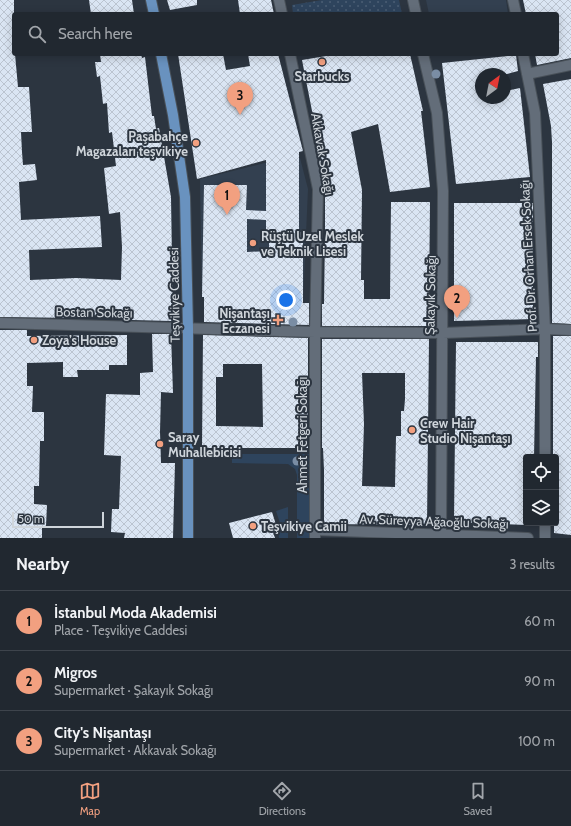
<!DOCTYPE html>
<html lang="en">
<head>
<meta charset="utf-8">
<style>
	body { margin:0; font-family:Cabin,sans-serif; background:#293038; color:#f1f3f6 }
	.controls { position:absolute; right:12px; bottom:12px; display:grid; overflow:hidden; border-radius:4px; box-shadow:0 2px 10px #0003 }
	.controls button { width:36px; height:36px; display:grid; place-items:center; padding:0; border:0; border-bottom:1px solid #3e444c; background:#212830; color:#f1f3f6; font:20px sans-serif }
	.compass { position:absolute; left:475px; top:68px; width:36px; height:36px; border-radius:50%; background:#212830; box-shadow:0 2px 10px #0003; rotate:32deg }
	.scale { position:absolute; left:12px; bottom:10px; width:92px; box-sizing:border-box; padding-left:4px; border:2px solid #cfd5db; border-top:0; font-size:11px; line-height:14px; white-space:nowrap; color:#cfd5db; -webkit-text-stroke:3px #2c3540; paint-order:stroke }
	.you { position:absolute; left:286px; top:300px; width:14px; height:14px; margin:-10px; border:3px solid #fff; border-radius:50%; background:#1a73e8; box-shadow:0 0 0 6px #1a73e833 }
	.badge { display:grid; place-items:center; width:26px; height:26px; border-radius:50%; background:#f2a080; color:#111; font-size:13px; font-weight:700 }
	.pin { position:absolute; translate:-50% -33px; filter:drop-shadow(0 1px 2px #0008) }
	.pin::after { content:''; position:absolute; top:21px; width:14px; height:12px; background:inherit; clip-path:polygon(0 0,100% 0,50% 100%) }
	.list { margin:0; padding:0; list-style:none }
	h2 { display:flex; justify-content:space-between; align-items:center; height:52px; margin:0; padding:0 16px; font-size:17px }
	h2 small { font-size:13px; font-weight:400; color:#a2a6ab }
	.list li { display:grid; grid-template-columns:26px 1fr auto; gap:12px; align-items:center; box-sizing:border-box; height:60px; padding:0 16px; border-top:1px solid #3e444c }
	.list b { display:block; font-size:15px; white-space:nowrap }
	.list p { margin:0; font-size:13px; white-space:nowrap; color:#a2a6ab }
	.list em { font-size:13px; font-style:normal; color:#a2a6ab }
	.icon { flex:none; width:22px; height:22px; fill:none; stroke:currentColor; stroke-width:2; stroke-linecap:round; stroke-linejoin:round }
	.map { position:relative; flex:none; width:571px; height:538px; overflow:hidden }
	.search { position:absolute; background:#212830; box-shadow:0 2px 10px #0003; left:12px; right:12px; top:12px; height:44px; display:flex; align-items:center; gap:10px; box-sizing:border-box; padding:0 14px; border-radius:4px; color:#a2a6ab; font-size:15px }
	.sheet { height:232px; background:#212830 }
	nav { display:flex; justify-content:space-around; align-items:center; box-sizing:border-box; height:56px; border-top:1px solid #3e444c; background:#212830; font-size:11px; color:#a2a6ab }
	nav a { display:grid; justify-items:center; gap:2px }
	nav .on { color:#f2a080 }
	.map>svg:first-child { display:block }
</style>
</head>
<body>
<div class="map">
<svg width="571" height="538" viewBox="0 0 571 538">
	<defs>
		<pattern id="park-dots" width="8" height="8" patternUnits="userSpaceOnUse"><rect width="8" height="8" fill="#2e445d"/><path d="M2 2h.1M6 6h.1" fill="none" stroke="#4b5e74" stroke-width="1.8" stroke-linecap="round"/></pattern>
		<pattern id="building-cross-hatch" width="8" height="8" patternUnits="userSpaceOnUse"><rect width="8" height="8" fill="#dae5f3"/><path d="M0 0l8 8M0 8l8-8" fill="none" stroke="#bbc4d0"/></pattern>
	</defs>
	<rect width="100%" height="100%" fill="#2c3540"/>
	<path fill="#334050" d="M426 0H506L508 14H429Z
		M300 158 308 189 303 303 202 297 200 179 273 161Z"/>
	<path fill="#2e445d" d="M232 454H310L309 538H297V475L295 469 288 464 232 463Z
		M288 507V538H279L278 530 282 529 276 511Z"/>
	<path fill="url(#park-dots)" d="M322 0H399L402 14H293L292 5Z"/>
	<path fill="url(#building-cross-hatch)" fill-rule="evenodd" d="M0 0H14V54H15L18 87H29L32 132H21L22 152 23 165 35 164 37 180 19 182 21 220 100 216 102 247 29 250 30 280 76 278 121 280 122 247 120 212 109 214 104 168 116 166 112 132 109 133 107 103 103 104 100 76 97 77 95 62H101L100 54H141L142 58 145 57 152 116H154L156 129 159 128 171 197 173 320 171 321 132 320V316L77 315V318L0 317Z
		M89 0H132L134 14H91Z
		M167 0H197V5L170 10Z
		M238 0H271L274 14H240Z
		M523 0H571V58L537 65 535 54H557V14H526Z
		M178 54H223L226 70 250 66 248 54H278L303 151 299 152V232H303V303H309V325L204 322V297H202L204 185H247L246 210 266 211V160L197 179ZM247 219 266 220V233H269V251L247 252Z
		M338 54H410L423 111H421L430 187 390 192 378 124 351 132 362 190 361 280H364V299H390L391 202H430L429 303 432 305 431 322H429V326H322V304H324L325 235V191L323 182H326L302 60Z
		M516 55 518 71 507 74H481V81L476 82 481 98H505V91L520 88 530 177 456 184 442 63Z
		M571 79V324L552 323V142L551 126 543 84Z
		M454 203H533V319L454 321Z
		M0 330H27V336L127 335V365H109V370H77L78 377H63V362L27 363V386H33L32 412H44V441H40L39 486H34V504L47 505 46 526H42V538H0Z
		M152 334H171L173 393 161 392 160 432 161 463H175L173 538H124L125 533 111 532 112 509H119L121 456 104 455 106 394 140 395V373L153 372Z
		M203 335 308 338V448H202ZM223 364H262L263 427 216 426V377H223Z
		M553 336H571V535L554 533V523H556V457H553Z
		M322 339H429L427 525 324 524V470L323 448H322ZM362 373H405V399L404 411H401V436H396L395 487 362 486 364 424Z
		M456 342H538V357H536L534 457H526V525L454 522Z
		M272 512 277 528 272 529 275 538H233L229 523Z"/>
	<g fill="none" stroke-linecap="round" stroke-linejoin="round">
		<g stroke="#495159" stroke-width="12">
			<path id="minor" d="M279 0 282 14
				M413 0 416 14
				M513 0 516 14
				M290 54 318 189 315 332V538
				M423 54 437 113 443 191 441 538
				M523 54 535 113 545 329V457
				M527 74 571 65
				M0 323 315 332 443 333 545 329 571 330
				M315 530 528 538
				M545 538V523"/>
		</g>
		<g stroke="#495159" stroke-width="12">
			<path id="major" d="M151 0 154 14
				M161 54 173 115 185 197 188 328V538"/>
		</g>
		<use href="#minor" stroke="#636d79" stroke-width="10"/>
		<use href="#major" stroke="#6992bf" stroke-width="10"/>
	</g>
	<g fill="#7a8da4">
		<circle cx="436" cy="74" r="4.5"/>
		<circle cx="293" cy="322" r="4.5"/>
		<circle cx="297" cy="461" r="4.5"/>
	</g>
	<g fill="#f2a080" stroke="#2c3540" stroke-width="1.5">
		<circle cx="322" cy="62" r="4"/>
		<circle cx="196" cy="143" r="4"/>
		<circle cx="253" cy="243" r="4"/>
		<path d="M276 314h4v4h4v4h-4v4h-4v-4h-4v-4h4z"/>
		<circle cx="34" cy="340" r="4"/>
		<circle cx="412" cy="430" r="4"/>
		<circle cx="160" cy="444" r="4"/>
		<circle cx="253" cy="526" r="4"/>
	</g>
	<g text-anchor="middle" stroke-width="4" stroke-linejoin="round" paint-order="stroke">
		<g font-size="13" font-weight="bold" fill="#cfd5db" stroke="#2c3540" text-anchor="start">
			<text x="322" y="81" text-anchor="middle">Starbucks</text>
			<text x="188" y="141" text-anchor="end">Paşabahçe<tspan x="188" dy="15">Magazaları teşvikiye</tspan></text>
			<text x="261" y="241">Rüştü Uzel Meslek<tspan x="261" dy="15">ve Teknik Lisesi</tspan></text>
			<text x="270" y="318" text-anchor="end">Nişantaşı<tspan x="270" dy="15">Eczanesi</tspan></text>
			<text x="42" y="345">Zoya’s House</text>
			<text x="420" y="428">Crew Hair<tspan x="420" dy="15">Studio Nişantaşı</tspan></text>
			<text x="168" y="442">Saray<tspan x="168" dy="15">Muhallebicisi</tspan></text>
			<text x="261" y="531">Teşvikiye Camii</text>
		</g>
		<g font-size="13" fill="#cfd5db" stroke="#2c3540">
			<text transform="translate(323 154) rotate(80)" y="5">Akkavak Sokağı</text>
			<text transform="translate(528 256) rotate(-93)" y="5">Prof. Dr. Orhan Ersek Sokağı</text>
			<text transform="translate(174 295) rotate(-91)" y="5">Teşvikiye Caddesi</text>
			<text transform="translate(430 295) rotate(-89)" y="5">Şakayık Sokağı</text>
			<text transform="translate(94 312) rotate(1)" y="5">Bostan Sokağı</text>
			<text transform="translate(302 435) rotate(-90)" y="5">Ahmet Fetgeri Sokağı</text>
			<text transform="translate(434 521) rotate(2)" y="5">Av. Süreyya Ağaoğlu Sokağı</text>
		</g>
	</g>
</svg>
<div class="controls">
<button><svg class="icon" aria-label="locate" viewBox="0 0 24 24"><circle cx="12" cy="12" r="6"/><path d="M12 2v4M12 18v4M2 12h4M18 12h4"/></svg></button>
<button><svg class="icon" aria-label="layers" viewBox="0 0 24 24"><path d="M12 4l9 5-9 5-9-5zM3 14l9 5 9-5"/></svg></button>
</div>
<svg class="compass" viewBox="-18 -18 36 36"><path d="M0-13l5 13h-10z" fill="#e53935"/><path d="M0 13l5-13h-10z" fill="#a2a6ab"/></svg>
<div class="scale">50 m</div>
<div class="you"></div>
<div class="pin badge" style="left:227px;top:215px">1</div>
<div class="pin badge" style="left:457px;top:318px">2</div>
<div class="pin badge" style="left:240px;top:115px">3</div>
<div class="search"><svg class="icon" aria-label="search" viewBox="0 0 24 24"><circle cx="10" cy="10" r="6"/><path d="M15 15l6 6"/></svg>Search here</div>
</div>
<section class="sheet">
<h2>Nearby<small>3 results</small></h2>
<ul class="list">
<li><span class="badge">1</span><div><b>İstanbul Moda Akademisi</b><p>Place · Teşvikiye Caddesi</p></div><em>60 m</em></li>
<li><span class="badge">2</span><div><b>Migros</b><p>Supermarket · Şakayık Sokağı</p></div><em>90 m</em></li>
<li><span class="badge">3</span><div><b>City's Nişantaşı</b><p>Supermarket · Akkavak Sokağı</p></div><em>100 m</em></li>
</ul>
</section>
<nav>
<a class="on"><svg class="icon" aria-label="map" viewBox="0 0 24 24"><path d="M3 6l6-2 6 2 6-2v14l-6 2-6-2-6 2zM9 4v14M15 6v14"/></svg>Map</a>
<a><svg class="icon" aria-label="directions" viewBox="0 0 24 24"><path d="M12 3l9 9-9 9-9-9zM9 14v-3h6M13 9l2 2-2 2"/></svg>Directions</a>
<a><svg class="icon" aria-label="saved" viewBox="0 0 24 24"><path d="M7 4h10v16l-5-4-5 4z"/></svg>Saved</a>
</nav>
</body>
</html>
